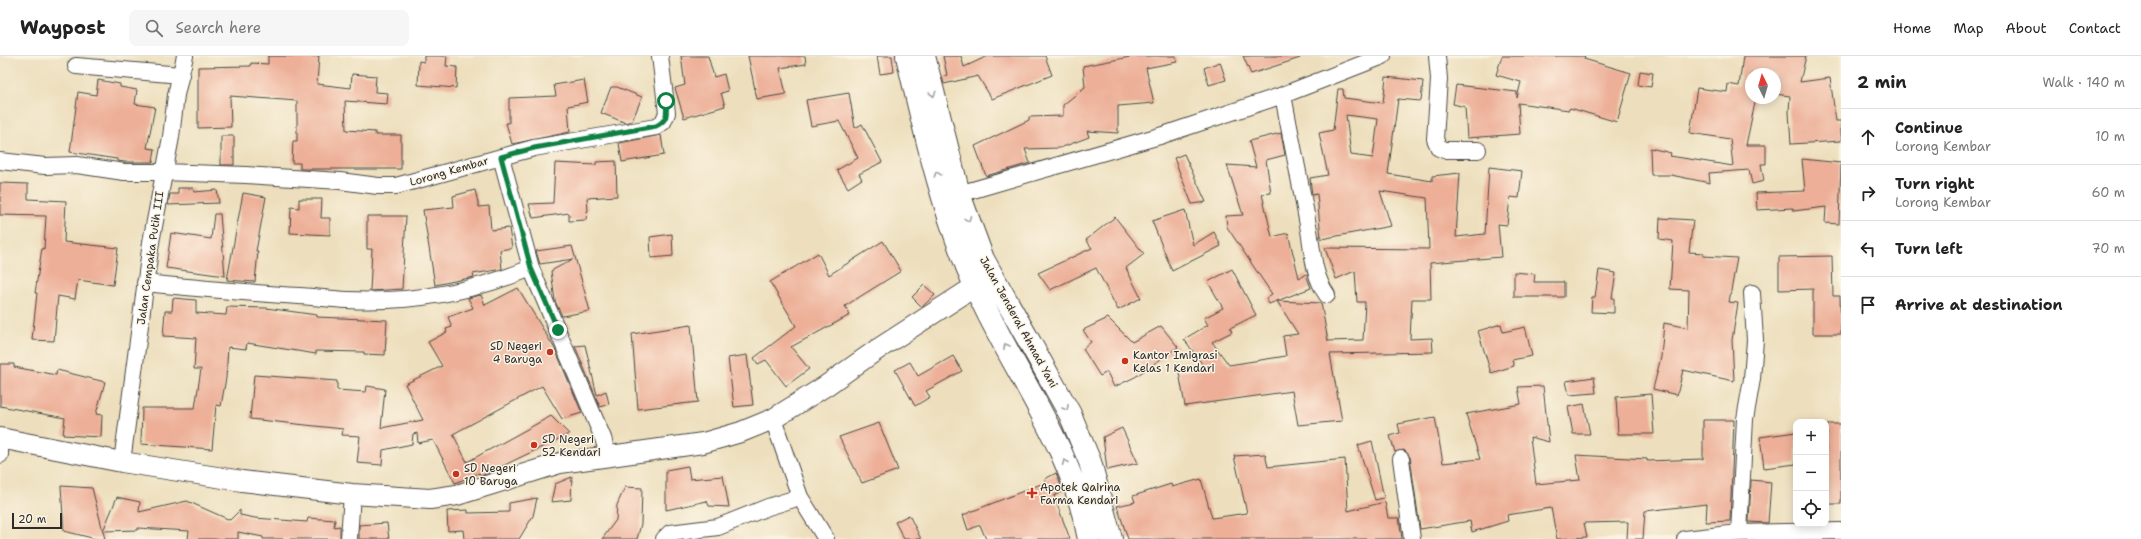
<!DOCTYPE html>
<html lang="en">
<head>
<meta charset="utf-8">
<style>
	body { margin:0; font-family:"Shantell Sans",sans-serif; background:#f6f6f6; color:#222 }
	.controls { position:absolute; right:12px; bottom:12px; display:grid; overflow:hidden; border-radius:8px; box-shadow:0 2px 10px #0003 }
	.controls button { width:36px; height:36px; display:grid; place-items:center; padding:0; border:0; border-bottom:1px solid #e0e0e0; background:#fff; color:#222; font:20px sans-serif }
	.compass { position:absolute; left:1745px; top:12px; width:36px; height:36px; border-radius:50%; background:#fff; box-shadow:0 2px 10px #0003; rotate:355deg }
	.scale { position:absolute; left:12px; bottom:10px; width:50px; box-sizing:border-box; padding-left:4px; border:2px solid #2b2b2b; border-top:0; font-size:11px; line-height:14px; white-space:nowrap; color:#2b2b2b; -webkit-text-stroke:3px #fcf5e5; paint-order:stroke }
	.stop { position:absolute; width:12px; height:12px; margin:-9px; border:3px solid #0b8043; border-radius:50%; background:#fff }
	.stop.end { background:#0b8043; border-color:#fff; box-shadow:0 1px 4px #0008 }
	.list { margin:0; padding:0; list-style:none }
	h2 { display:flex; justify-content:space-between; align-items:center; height:52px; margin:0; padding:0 16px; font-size:17px }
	h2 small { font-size:13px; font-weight:400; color:#767676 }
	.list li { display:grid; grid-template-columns:26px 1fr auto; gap:12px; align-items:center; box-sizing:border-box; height:56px; padding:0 16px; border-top:1px solid #e0e0e0 }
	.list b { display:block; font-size:15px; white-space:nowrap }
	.list p { margin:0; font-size:13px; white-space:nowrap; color:#767676 }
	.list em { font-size:13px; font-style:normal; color:#767676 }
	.icon { flex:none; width:22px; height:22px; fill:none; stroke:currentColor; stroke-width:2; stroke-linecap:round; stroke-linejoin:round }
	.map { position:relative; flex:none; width:1841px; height:483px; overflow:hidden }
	header { display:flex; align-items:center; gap:24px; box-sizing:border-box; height:56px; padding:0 20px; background:#fff; border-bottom:1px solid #e0e0e0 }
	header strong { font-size:19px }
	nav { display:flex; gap:22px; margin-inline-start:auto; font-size:14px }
	.search { width:280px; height:36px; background:#f6f6f6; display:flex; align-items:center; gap:10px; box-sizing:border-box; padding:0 14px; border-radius:8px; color:#767676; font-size:15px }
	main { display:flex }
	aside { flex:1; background:#fff }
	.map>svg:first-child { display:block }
</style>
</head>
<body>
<header>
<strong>Waypost</strong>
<div class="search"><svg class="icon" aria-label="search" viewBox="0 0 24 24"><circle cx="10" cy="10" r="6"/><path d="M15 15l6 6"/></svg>Search here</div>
<nav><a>Home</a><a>Map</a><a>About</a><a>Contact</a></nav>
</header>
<main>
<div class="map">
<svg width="1841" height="483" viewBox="0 0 1841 483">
	<rect width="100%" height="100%" fill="#fcf5e5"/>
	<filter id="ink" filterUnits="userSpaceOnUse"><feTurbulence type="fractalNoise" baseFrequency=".025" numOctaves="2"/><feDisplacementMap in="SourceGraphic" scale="8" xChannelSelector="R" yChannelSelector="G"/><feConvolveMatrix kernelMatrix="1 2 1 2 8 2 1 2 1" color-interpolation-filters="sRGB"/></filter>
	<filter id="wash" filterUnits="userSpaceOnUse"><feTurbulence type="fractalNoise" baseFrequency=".012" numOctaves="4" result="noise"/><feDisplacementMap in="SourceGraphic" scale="16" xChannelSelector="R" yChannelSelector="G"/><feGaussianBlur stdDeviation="0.9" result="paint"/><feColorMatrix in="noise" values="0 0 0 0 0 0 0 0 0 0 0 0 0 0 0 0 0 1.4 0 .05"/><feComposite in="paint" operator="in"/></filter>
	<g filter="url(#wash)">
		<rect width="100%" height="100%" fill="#eddfbd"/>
		<g id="blocks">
			<path fill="#edaf97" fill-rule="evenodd" d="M268 0H319L317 28 351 32 352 18 376 20 375 36 388 37 387 48 345 45 346 74 375 76V79H401V113H300V107H292L293 85H297V45L230 40 231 71 198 72V11L251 10V7L268 8Z
				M424 0H447L446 10 457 11 456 32 418 29 419 5 424 6Z
				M681 0H708L714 21 724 18 728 35 721 37 725 50 684 62 675 32 685 29Z
				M748 0H805L806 8 780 12 786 38 757 43Z
				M877 0H892L894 16 880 18Z
				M943 0H961L964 11 988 0H1045L1052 19 992 43 978 20 944 28 942 21 947 19Z
				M1135 0H1176L1177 6 1146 12 1154 47 1118 50V77L1087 75 1089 81 1060 92 1025 93 1030 107 986 120 975 90 1029 64V61L1063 60V49L1085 31 1083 10Z
				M1243 0H1299L1300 2 1251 18Z
				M1502 0H1585L1584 3 1631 17 1617 66 1570 52 1569 54 1518 47 1520 78 1467 82 1465 51 1453 48 1456 29 1517 36V42L1521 26 1496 19Z
				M1743 0H1806L1800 26 1830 22 1836 65H1841V85L1791 88 1789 56 1790 40 1775 38V18H1751V42H1756L1746 89H1766V108H1761L1764 125 1752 128 1749 114 1709 117 1710 127 1671 119H1651L1650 92 1671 97 1670 100 1733 110 1730 83 1690 77 1697 32 1727 36 1728 28 1739 30Z
				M1220 6 1226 24 1209 29 1204 12Z
				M1640 15 1653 17 1651 31 1638 29Z
				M1386 21 1423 25 1421 45 1398 43 1388 118 1432 125V120L1460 117 1456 181 1485 178 1489 111 1522 115 1519 142 1510 141 1507 169 1498 168 1501 201 1430 207 1431 243H1412L1410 283 1432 282 1433 296 1330 298 1342 365 1298 369 1292 335 1185 350 1179 316 1205 312 1184 283 1208 269 1204 262 1223 252 1208 226 1232 213 1256 259 1230 272 1232 276 1212 286 1229 309 1286 300 1283 280 1298 278 1277 245 1321 247 1328 285 1363 284 1365 246H1357L1355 215 1336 223 1325 192 1429 193 1427 142 1380 135 1391 170 1321 183 1317 138 1312 139 1310 122 1328 119 1319 77 1333 74 1338 33H1343L1344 42 1383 47ZM1346 59 1378 63 1373 102 1351 99Z
				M98 24 120 28V31L137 34 135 48 155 51 147 92 155 93 153 106H125L117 105V103L70 96 78 36 96 39Z
				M584 24 588 46 568 50 570 76 512 88 506 67H509V42L556 40 554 29Z
				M611 31H617L642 41 632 65 626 67 601 57Z
				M849 37 855 72 862 68 882 106 859 118 862 123 848 132 837 114 858 102 839 65 811 70 806 44Z
				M1281 77 1285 99 1266 104 1271 137 1262 138 1272 181 1288 177 1299 222 1306 218 1311 232 1269 248 1266 242 1272 238 1227 171 1226 160 1243 159 1227 109 1256 111 1249 85Z
				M661 79 664 99 622 106 619 87Z
				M221 80H234V109H221Z
				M1184 98 1206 146 1192 148 1174 102Z
				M1802 103 1841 107 1839 168 1825 167 1826 151 1793 155V152L1757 154 1756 137 1805 135Z
				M616 105 617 140 587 142 588 155H587L586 164 569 165V157L533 162 529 148 553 147 555 107 596 109V106Z
				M0 127 28 128V143L66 145 64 186 118 192 113 229 78 224 75 243 58 240 54 285 32 284 37 237H35L42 192 44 193 46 160 0 159Z
				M178 132H193L194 136 217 134 219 147 168 149 170 138H178Z
				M475 134 479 151 489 150 491 174 509 172 512 192 500 194 502 213 473 218 474 221 435 229 423 154 454 151 453 140Z
				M243 137 266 141 256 195H258L255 226 227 224Z
				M299 143H322L321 162H330V179L290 177 291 151 299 152Z
				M1185 154 1193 189 1214 176 1221 190 1172 215 1152 165Z
				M214 158H220L225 220 166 212 171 177 211 183Z
				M367 160H406L402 233 370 235 372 193H367Z
				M1115 161 1144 198 1126 212 1141 242 1118 254 1096 212 1050 234 1038 217 1092 192 1086 184Z
				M1660 162 1693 164 1689 196 1703 197V200L1737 202 1729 246 1738 247 1732 284 1734 325 1683 314 1677 339 1653 333 1661 301 1664 267 1688 272 1689 234 1670 233 1673 185 1659 183Z
				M672 178 673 200 651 202 650 181Z
				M883 185 901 215 845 250 850 259 791 291 809 313 786 330 766 304 758 308 754 302 796 270 770 226 818 197 829 219Z
				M572 190 590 255 562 260 555 245 551 215 573 203 540 208 536 195Z
				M1832 200 1833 240H1840L1841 278H1813V233L1779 234V201Z
				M1599 214 1616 217 1612 242H1614V257L1591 256 1592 241H1595Z
				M1514 216 1535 218 1534 226H1564V241H1514Z
				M924 229 935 239 922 251 912 241Z
				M518 232 555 293 582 357 562 363 542 330 453 378 467 406 551 360 569 378 488 417 481 420 479 417 455 427 433 384 418 387 417 377 413 378 412 388 383 394 382 409 357 407 360 380 342 379 343 373 250 363 254 319 337 325V334L366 336 367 330 385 333 381 372 423 364 405 328 442 310 428 286 447 276 446 273 452 271 448 261 473 252 468 242 481 239 485 249Z
				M173 242 196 244V257L226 259 227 251 266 252 317 259V261L387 264 385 299 364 298V296L316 295V298L247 287 246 293 228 291 226 322 221 350 216 349 212 393 141 388 142 352H195L201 313H194L196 282 163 280 165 255H172Z
				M1108 262 1132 286 1161 270 1178 291 1135 321 1114 331 1107 316 1100 320 1083 293 1091 286 1083 274Z
				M1501 268 1503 276 1525 271 1532 300 1512 304 1514 310 1491 317 1478 275Z
				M691 269 698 346 638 353 632 278Z
				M585 289 597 339 606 335 609 348 600 351 575 290Z
				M747 299 753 349 734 351 728 302Z
				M953 300 962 315 926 335 930 341 915 350 895 314 910 306 918 320Z
				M0 308H14V311L56 319 57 314 105 326 96 358 102 359 101 381 63 379 65 362 0 350Z
				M1594 321 1596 337 1569 339 1566 325Z
				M1543 330 1549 386 1530 381 1536 428 1580 424 1576 399 1647 403V405L1703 403V364H1734L1730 465 1706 466 1707 448 1645 455 1643 483H1627L1628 466 1584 467 1587 481 1557 483 1551 452 1507 459 1508 465 1472 476 1470 465 1420 473 1410 401 1404 394 1395 396 1390 380 1400 377 1398 368 1435 361 1443 407 1480 403 1466 358 1521 348 1518 331Z
				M1651 338 1654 378H1618L1616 341Z
				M1584 348 1590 378H1573L1568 351Z
				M879 367 898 414 862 427 839 381Z
				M1828 368H1841V448H1826V388Z
				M1122 372 1138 407 1107 414 1103 381Z
				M1796 376V408L1764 412 1760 381Z
				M1372 385 1384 442 1375 444 1358 389Z
				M1265 398 1268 411 1345 403 1348 455 1385 446 1388 462H1399L1402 483H1128L1117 450 1135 446 1133 440 1171 428 1172 431 1201 423 1212 462 1247 457 1234 400Z
				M688 410 690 423 723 420 729 451 709 450 707 445 666 454V414Z
				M1056 417 1063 435 1054 440 1070 483H986L980 469 968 474 963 459 1046 426 1045 423Z
				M572 421 571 444 551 446 555 428Z
				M1751 424 1771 426 1768 467 1749 466Z
				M61 430 92 432 105 483H96L64 475Z
				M625 431 642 432 641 468 637 483H602L616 464 617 449Z
				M117 441 140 446 139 456 187 445 230 464 240 454V459L255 462 307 466 308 462 335 464 334 471 340 470V483H263V481L238 476V483H188L189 475 138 472V474L103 475Z
				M537 442 533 460 519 483H464L463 474 448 475 447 455 468 454V457L509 456V447Z
				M909 459 921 483H904L895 466Z
				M387 467 389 483H359V469Z"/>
		</g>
	</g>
	<g filter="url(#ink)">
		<use href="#blocks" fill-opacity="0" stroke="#484641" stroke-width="1"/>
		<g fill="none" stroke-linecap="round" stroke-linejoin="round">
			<g stroke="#484641" stroke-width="18">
				<path id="minor" d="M1437 0 1439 23 1435 83 1439 92 1444 94H1478
					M76 10 181 19
					M1283 39 1383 0
					M501 101 531 212 603 382 608 399
					M0 105 45 110 77 109 124 116H163L246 119 340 125 378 130H396L534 92 656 71 663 66 667 57 660 0
					M959 138 1163 79 1283 39C1291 82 1300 125 1308 169 1313 193 1312 218 1327 239
					M145 227C196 232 248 237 299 240 315 241 331 243 347 244 410 247 473 236 531 212
					M773 363 800 441 826 483
					M0 399V382
					M1401 403 1412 483
					M122 406 151 186 171 81 176 39 185 0
					M1739 477 1745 363 1752 323 1755 284 1752 237
					M349 483 352 438
					M664 483 670 477 718 471 768 451 800 441
					M1685 483 1739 477 1841 475"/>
			</g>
			<g stroke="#484641" stroke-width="22">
				<path id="tertiary" d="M0 382 122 406 242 425 352 438 430 443 457 439 560 407 703 387 741 376 773 363 827 329 878 293 988 222"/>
			</g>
			<g stroke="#484641" stroke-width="24">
				<path id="trunk" d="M907 0C925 77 943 157 975 230 1012 315 1072 389 1089 483
					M924 0 959 138 983 203 1070 358 1090 406 1111 483"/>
			</g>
			<use href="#minor" stroke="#fff" stroke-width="16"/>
			<use href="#tertiary" stroke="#fff" stroke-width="20"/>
			<use href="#trunk" stroke="#fff" stroke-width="22"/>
		</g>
		<defs><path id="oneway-chevron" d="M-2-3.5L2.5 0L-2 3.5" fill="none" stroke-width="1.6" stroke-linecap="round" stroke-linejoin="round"/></defs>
		<g stroke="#a0a0a0">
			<use href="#oneway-chevron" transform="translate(933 38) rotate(76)"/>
			<use href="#oneway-chevron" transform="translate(937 118) rotate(-107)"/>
			<use href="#oneway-chevron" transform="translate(968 163) rotate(69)"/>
			<use href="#oneway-chevron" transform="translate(1006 290) rotate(-119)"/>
			<use href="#oneway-chevron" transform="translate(1066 352) rotate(61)"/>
			<use href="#oneway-chevron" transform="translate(1065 406) rotate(-113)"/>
		</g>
	</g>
	<g fill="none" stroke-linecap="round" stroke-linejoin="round" filter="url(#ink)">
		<path stroke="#0b8043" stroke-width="5" d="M558 274 531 212 501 101 534 92 656 70C668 64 667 58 666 45"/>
	</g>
	<g fill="#c8321e" stroke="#fcf5e5" stroke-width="1.5">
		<circle cx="550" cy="296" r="4"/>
		<circle cx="1125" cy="305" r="4"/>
		<circle cx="534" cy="389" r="4"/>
		<circle cx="456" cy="418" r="4"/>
		<path d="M1030 431h4v4h4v4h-4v4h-4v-4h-4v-4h4z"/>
	</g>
	<g text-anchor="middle" stroke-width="3" stroke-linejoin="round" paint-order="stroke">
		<g font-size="11" fill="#2b2b2b" stroke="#fcf5e5">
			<text transform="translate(449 115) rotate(-16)" y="4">Lorong Kembar</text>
			<text transform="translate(150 202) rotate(-82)" y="4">Jalan Cempaka Putih III</text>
			<text transform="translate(1019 266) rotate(61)" y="4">Jalan Jenderal Ahmad Yani</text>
		</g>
		<g font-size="11" fill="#2b2b2b" stroke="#fcf5e5" text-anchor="start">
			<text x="542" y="294" text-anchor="end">SD Negeri<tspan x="542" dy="13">4 Baruga</tspan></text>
			<text x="1133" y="303">Kantor Imigrasi<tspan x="1133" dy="13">Kelas 1 Kendari</tspan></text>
			<text x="542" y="387">SD Negeri<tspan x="542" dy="13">52 Kendari</tspan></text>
			<text x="464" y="416">SD Negeri<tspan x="464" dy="13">10 Baruga</tspan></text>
			<text x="1040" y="435">Apotek Qairina<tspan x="1040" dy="13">Farma Kendari</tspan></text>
		</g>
	</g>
</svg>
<div class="controls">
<button>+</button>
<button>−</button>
<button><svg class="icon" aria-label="locate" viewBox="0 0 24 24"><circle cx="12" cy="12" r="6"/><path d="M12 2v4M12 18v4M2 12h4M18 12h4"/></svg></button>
</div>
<svg class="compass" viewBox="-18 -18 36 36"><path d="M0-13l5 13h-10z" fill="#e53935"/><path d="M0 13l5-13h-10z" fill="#767676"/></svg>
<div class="scale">20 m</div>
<div class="stop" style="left:666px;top:45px"></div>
<div class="stop end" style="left:558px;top:274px"></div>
</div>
<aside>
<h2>2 min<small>Walk · 140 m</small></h2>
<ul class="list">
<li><svg class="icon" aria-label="ahead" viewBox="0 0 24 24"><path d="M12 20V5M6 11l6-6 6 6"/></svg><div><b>Continue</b><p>Lorong Kembar</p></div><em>10 m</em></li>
<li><svg class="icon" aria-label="right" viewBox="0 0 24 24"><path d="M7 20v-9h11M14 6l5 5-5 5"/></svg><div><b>Turn right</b><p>Lorong Kembar</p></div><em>60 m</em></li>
<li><svg class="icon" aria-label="left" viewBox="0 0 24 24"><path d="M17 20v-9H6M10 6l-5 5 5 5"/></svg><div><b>Turn left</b></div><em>70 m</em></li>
<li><svg class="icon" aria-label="arrive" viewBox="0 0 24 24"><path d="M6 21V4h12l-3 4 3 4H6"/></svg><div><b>Arrive at destination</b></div></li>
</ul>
</aside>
</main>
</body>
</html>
